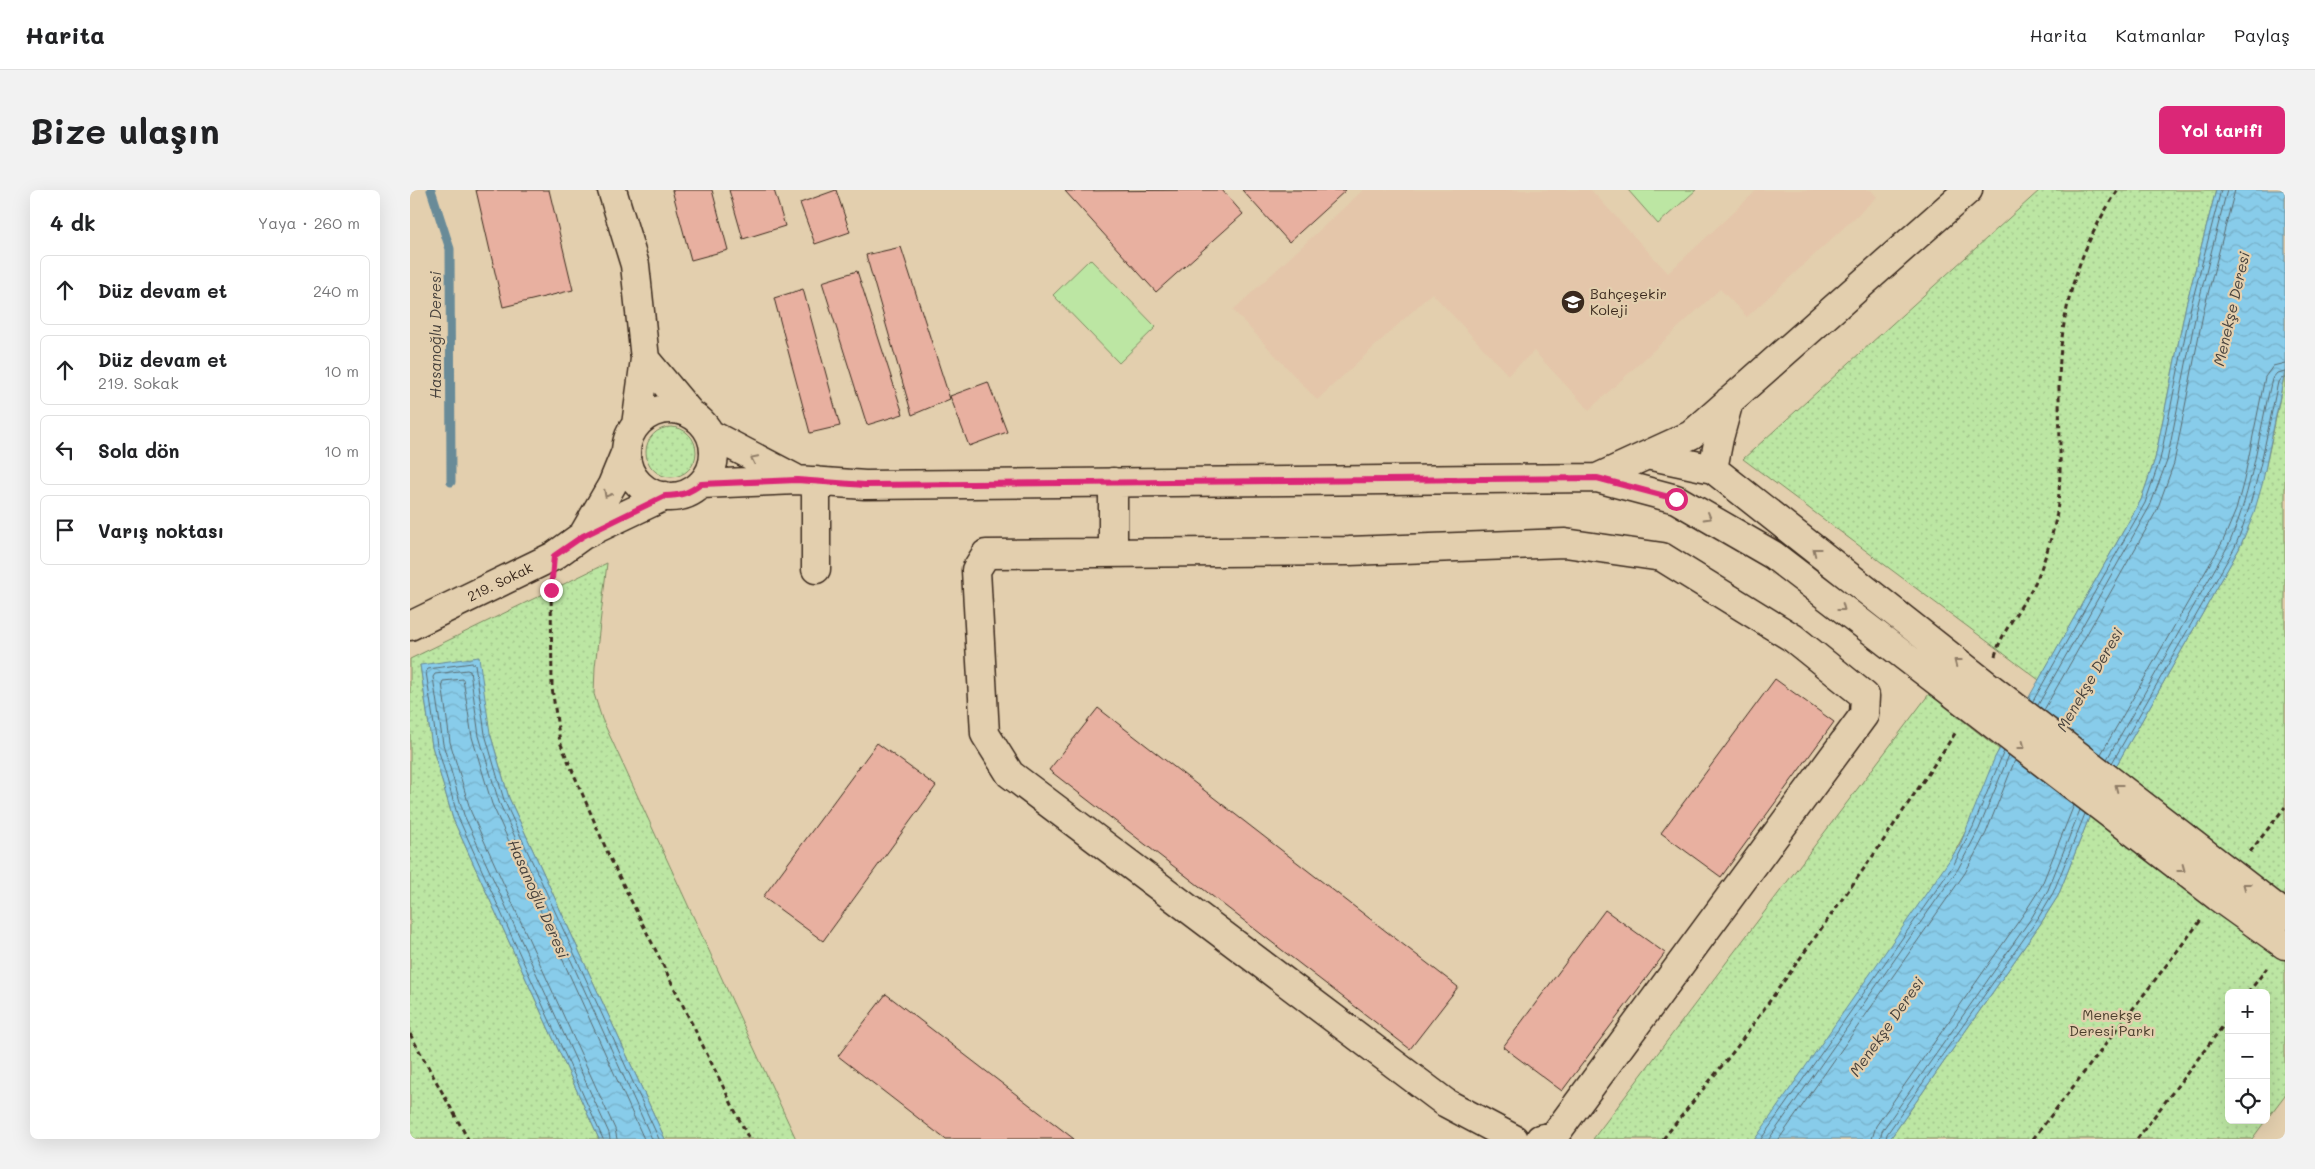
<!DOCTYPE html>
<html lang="tr">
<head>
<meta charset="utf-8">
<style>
	body { margin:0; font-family:Mali,sans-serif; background:#f2f2f2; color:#202124 }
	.controls { position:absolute; right:15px; bottom:15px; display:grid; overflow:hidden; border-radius:8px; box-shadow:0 5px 20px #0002 }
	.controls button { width:45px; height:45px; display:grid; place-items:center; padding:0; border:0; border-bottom:1px solid #e0e0e0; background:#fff; color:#202124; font:25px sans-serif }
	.stop { position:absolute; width:15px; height:15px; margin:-11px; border:4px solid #db2777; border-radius:50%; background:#fff }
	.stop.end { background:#db2777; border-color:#fff; box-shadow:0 1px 5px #0008 }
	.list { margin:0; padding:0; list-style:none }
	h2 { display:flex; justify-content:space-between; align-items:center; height:65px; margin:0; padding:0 20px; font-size:21px }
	h2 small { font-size:16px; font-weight:400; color:#757577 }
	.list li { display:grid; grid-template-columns:32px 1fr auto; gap:15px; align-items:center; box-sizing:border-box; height:70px; margin:0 10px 10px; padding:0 10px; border:1px solid #e0e0e0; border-radius:8px }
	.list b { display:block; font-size:19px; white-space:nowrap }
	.list p { margin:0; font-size:16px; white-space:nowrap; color:#757577 }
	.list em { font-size:16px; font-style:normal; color:#757577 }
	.icon { flex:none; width:28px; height:28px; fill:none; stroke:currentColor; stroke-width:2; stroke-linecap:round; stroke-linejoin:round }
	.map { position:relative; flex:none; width:1875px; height:949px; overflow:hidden; border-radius:8px }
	header { display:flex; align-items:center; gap:30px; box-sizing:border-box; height:70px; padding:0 25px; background:#fff; border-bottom:1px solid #e0e0e0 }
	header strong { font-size:24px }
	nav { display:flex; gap:28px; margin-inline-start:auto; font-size:18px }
	.intro { display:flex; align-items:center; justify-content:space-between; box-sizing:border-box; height:120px; padding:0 30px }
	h1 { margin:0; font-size:35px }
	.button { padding:12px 22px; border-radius:8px; background:#db2777; color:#fff; font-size:18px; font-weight:700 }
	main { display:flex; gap:30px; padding:0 30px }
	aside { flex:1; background:#fff; border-radius:8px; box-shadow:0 5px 20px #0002 }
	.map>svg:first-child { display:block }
</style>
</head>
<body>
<header>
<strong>Harita</strong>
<nav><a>Harita</a><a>Katmanlar</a><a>Paylaş</a></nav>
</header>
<div class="intro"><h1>Bize ulaşın</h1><a class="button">Yol tarifi</a></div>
<main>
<aside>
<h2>4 dk<small>Yaya · 260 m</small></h2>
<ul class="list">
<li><svg class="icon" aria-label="ahead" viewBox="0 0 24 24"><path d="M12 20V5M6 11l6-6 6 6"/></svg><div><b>Düz devam et</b></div><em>240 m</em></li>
<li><svg class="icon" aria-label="ahead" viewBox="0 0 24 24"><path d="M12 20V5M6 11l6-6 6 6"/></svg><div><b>Düz devam et</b><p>219. Sokak</p></div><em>10 m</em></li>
<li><svg class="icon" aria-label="left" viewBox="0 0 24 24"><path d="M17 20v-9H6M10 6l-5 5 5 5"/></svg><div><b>Sola dön</b></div><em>10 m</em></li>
<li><svg class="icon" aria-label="arrive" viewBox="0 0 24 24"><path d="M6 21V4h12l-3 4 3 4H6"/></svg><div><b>Varış noktası</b></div></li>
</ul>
</aside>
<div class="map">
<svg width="1875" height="949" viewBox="0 0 1875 949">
	<defs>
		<pattern id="grass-dots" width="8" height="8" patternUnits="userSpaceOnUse" patternTransform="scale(1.25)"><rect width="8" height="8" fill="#bce6a3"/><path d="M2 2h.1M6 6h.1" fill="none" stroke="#a2c58c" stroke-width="1.8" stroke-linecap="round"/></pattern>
		<pattern id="water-waves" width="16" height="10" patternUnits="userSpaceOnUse" patternTransform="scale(1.25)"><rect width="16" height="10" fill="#88ccea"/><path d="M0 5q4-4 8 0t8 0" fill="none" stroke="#76afc8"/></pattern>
	</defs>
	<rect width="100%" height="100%" fill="#e3cfae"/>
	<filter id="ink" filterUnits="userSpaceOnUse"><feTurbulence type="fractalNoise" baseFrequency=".02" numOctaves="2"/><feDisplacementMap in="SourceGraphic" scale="10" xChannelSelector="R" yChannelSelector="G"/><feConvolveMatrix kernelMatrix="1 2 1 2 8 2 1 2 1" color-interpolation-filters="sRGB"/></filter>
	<g filter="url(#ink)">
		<path fill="#e4c6aa" d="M953 0H1181L1258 83 1347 0H1461L1467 7 1337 127 1310 99 1179 220 1124 161 1098 185 1022 103 907 210 823 120Z"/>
		<path fill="url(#grass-dots)" stroke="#7c8860" d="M1630 0H1806L1776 115 1745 269 1731 310 1629 490 1333 269Z
			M1875 181V905L1856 930V803H1819V930H1856L1842 949H1480L1631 733 1648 706 1684 615 1829 359C1854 302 1863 241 1875 181Z
			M236 262a25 25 0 1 1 50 0a25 25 0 1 1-50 0Z
			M197 373 185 477 184 504 192 529 386 949H255L99 608 80 543 10 475 22 556 43 629 189 949H3L0 944V469Z
			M1519 504 1589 559 1559 635 1539 673 1354 938 1345 949H1183Z"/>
		<path fill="#bce6a3" stroke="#7c8860" d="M1218 0H1286L1248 34Z
			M680 69 746 137 709 173 643 105Z"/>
		<path fill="url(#water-waves)" stroke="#698b98" d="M1806 0H1875V181L1852 295 1843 326 1829 359 1684 615 1648 706 1631 733 1480 949H1345L1550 655 1585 567 1731 310 1745 269 1776 115Z
			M69 467 80 543 99 608 255 949H189L43 629 22 556 10 475Z"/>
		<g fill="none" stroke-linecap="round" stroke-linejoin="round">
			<path stroke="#5a6b70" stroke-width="1" d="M1623 511 1735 313 1750 270 1781 116 1811 0
				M1628 515 1740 316 1757 271 1787 118 1817 0
				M1634 520 1747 320 1764 273 1794 119 1825 0
				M1691 564 1813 351 1826 320 1834 290 1855 187 1863 176 1875 173
				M1697 569 1819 354C1843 298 1848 247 1862 189L1867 183 1875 181
				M1702 573 1825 357C1847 304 1856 248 1868 192L1871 188 1875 187
				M193 949 48 627 27 555 16 482 18 479 62 473 65 474 75 544 94 610 249 949
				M200 949 199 943 54 625 33 554 23 487 25 484 57 480 60 481 69 546 89 612 242 949
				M207 949 205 939 61 622 40 552 32 493 33 491 53 489 62 547 82 614 234 949
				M1351 949 1543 676 1563 637 1594 561
				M1359 949 1548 679 1569 639 1599 565
				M1369 949 1555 683 1576 643 1605 570
				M1462 949 1466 936 1615 722 1631 697 1664 615
				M1470 949 1472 941 1622 727 1638 700 1670 620
				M1476 949 1477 944 1627 730 1643 703 1675 624"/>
			<path stroke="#698b98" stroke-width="9" d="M21 0 40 59 41 292"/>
		</g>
		<path fill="#e8b0a0" stroke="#3b2a1e" d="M66 0H139L163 100 93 117Z
			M262 0H302L318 60 281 70Z
			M319 0H364L375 36 333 49Z
			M426 0 440 42 405 54 390 13Z
			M812 0 833 24 746 102 655 1Z
			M832 0H936L879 52Z
			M491 57 540 209 502 225 456 65Z
			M447 81 493 224 457 235 412 92Z
			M393 99 430 236 400 243 364 108Z
			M578 192 597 242 559 256 540 206Z
			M1365 489 1424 532 1311 687 1251 643Z
			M688 518 1048 797 1000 859 639 580Z
			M467 553 526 596 413 751 353 707Z
			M1195 720 1255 763 1152 901 1093 857Z
			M476 804 664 949H535L428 866Z"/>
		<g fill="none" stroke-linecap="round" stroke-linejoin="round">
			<g stroke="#3b2a1e" stroke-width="31">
				<path id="minor" d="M202 0 225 75 235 169 226 235
					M235 169 280 223
					M1319 211 1309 248 1303 279 1574 493 1875 725
					M216 263a44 44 0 1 1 88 0a44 44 0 1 1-88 0Z
					M300 244 384 288
					M1237 265 1303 279
					M1187 288 1266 309 1363 365 1808 707 1875 755
					M703 292V362
					M291 294 387 290 455 295 1187 288 1281 245 1558 0
					M173 345 255 306
					M406 379V291
					M0 436 144 366 173 345 202 295 216 261
					M1104 949 1036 913 600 584 575 544 566 380 576 364 939 361 1155 353 1252 367 1383 448 1455 506 1454 525 1144 946 1130 949"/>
			</g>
			<path stroke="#3b2a1e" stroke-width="3" stroke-dasharray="5 4" stroke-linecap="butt" d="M141 401 142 498 150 552 200 668 339 949
				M1585 466C1592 440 1613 416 1625 393 1632 379 1643 344 1646 328 1653 285 1649 243 1649 200 1649 124 1666 63 1708 0
				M1840 662 1875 617
				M1838 803 1857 778
				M0 844 58 949
				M1253 949 1327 857 1465 663 1546 542
				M1623 949 1791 730
				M1727 949 1819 828"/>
			<use href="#minor" stroke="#e3cfae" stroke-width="28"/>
		</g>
		<defs><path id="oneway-chevron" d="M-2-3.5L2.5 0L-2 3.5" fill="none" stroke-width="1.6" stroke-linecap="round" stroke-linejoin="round" transform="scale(1.25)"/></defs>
		<g stroke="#8f7c66">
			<use href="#oneway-chevron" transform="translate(344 269) rotate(-154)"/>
			<use href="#oneway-chevron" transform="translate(197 304) rotate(119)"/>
			<use href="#oneway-chevron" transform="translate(1298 327) rotate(30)"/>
			<use href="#oneway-chevron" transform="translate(1406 361) rotate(-142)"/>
			<use href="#oneway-chevron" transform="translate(1432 418) rotate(37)"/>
			<use href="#oneway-chevron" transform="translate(1547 472) rotate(-142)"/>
			<use href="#oneway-chevron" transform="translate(1612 556) rotate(37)"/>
			<use href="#oneway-chevron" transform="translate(1708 597) rotate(-142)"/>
			<use href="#oneway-chevron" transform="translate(1772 679) rotate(37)"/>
			<use href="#oneway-chevron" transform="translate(1836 696) rotate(-143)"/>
		</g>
	</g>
	<g fill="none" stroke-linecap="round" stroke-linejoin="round" filter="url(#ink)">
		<path stroke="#db2777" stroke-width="6" d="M141 400 144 366 173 346 255 306C270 306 279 303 291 294L387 290 455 295 1187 288 1266 309"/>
	</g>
	<defs>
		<g id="school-disc" transform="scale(1.25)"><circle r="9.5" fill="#3b2a1e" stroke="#e3cfae"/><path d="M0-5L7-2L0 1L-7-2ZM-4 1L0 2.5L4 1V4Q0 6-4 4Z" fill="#fff"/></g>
	</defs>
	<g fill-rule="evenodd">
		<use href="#school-disc" x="1163" y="112"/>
	</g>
	<g text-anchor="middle" stroke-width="4.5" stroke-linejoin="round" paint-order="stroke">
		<g font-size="14" fill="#3b2a1e" stroke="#e3cfae" text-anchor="start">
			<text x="1180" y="109">Bahçeşekir<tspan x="1180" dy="16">Koleji</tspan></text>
		</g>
		<g font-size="14" fill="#3b2a1e" stroke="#e3cfae">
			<text transform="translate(90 392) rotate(-26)" y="5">219. Sokak</text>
		</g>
		<g font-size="14" fill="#483d2b" stroke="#e3cfae">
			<text x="1702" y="830">Menekşe<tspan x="1702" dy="16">Deresi Parkı</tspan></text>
		</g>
		<g font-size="15" font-style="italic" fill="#47423d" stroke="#e3cfae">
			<text transform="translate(1822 119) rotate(-77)" y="5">Menekşe Deresi</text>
			<text transform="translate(26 145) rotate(-90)" y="5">Hasanoğlu Deresi</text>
			<text transform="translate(1680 490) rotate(-60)" y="5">Menekşe Deresi</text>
			<text transform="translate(128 709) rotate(66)" y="5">Hasanoğlu Deresi</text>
			<text transform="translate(1477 837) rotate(-55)" y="5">Menekşe Deresi</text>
		</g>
	</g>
</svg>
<div class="controls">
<button>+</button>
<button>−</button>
<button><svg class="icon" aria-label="locate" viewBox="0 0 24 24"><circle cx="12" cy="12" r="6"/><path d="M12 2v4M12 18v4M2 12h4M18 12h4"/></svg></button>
</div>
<div class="stop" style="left:1266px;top:309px"></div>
<div class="stop end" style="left:141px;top:400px"></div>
</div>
</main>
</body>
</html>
